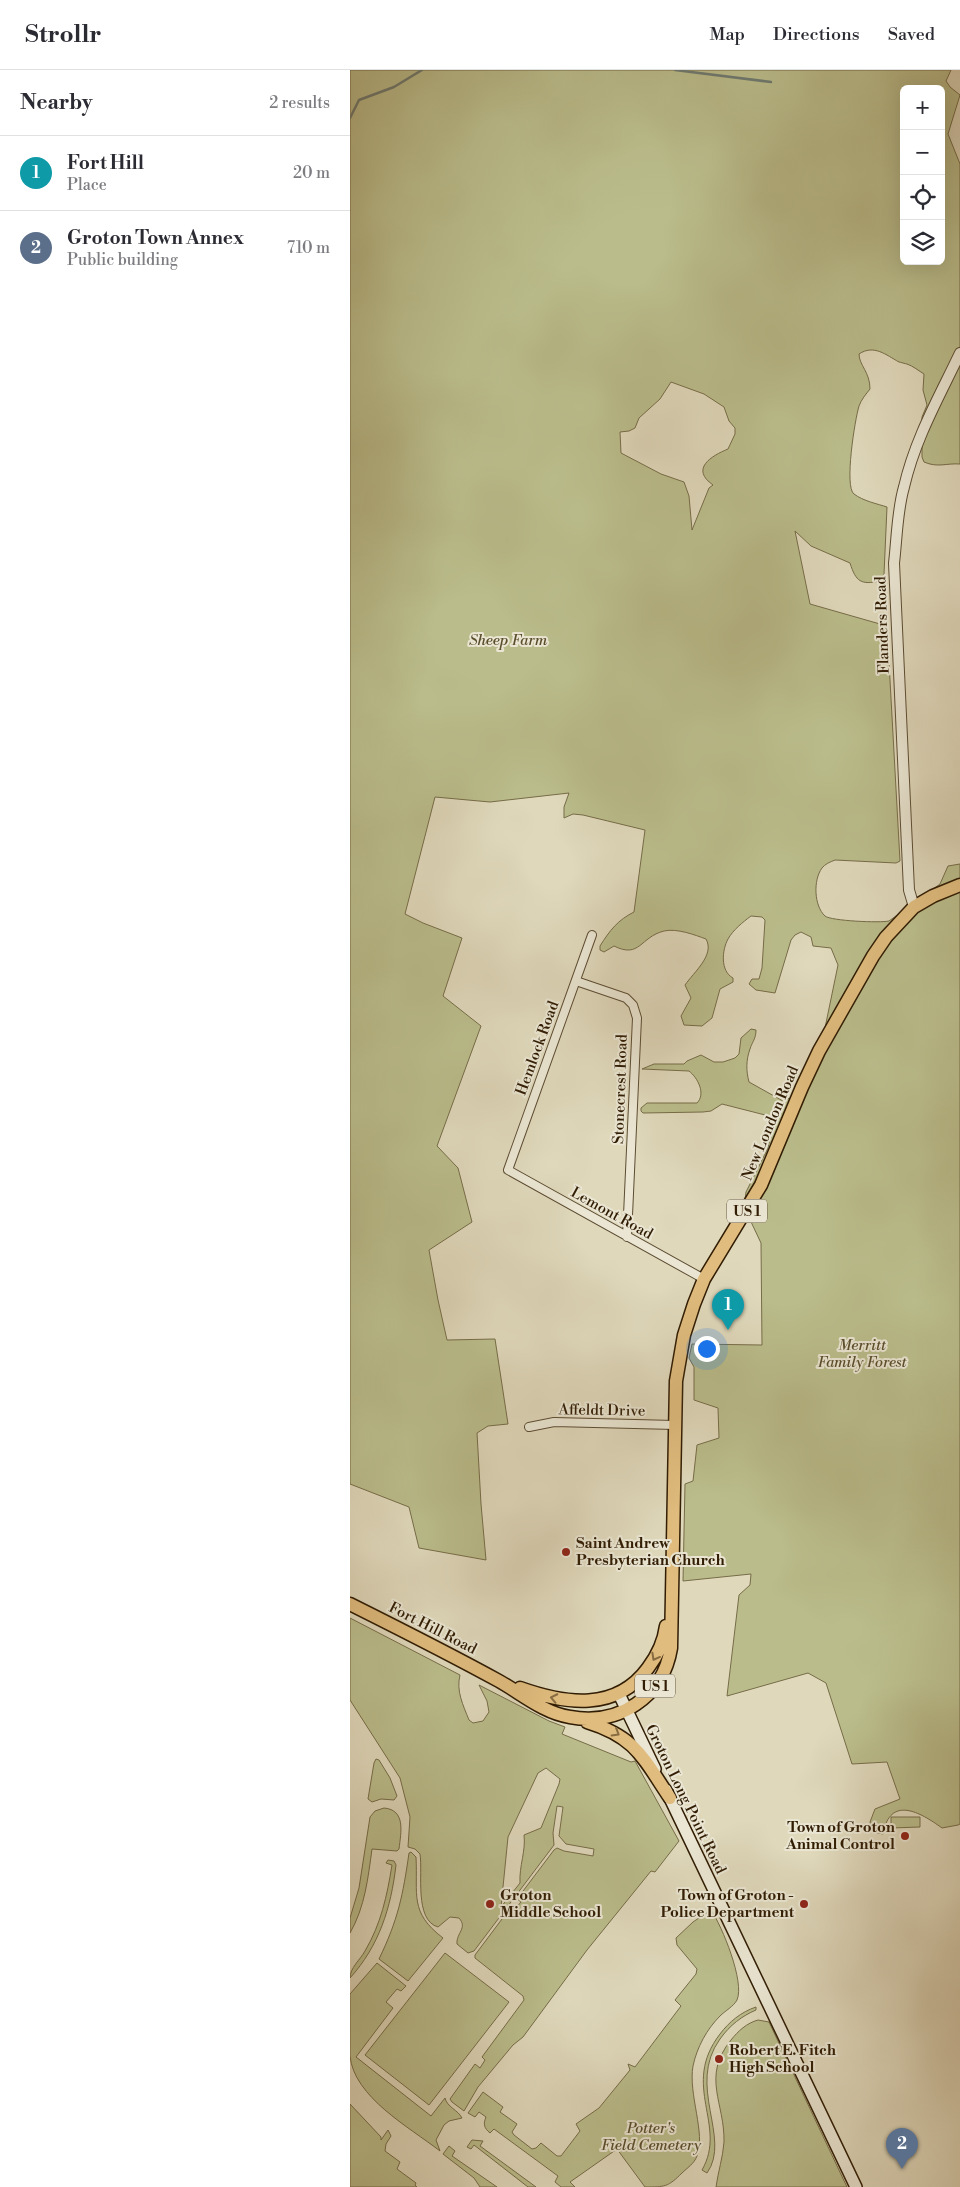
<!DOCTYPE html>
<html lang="en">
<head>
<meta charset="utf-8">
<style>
	body { margin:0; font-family:"Libre Bodoni",serif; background:#f7f7f7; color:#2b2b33 }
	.controls { position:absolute; right:15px; top:15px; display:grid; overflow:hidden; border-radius:8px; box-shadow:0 5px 20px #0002 }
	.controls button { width:45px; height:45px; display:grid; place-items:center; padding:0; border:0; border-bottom:1px solid #e1e1e2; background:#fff; color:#2b2b33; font:25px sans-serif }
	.you { position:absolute; left:356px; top:1278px; width:18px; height:18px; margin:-12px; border:4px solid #fff; border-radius:50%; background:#1a73e8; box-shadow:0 0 0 8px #1a73e833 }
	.badge { display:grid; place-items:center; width:32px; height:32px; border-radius:50%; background:#8f2418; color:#fff; font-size:16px; font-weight:700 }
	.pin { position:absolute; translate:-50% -41px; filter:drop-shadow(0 1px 2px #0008) }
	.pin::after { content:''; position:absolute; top:26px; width:18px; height:15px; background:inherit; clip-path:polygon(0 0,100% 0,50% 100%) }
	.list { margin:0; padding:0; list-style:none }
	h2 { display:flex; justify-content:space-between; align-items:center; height:65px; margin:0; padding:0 20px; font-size:21px }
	h2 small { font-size:16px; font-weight:400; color:#7c7c81 }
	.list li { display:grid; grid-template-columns:32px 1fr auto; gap:15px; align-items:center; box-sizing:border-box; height:75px; padding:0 20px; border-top:1px solid #e1e1e2 }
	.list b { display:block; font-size:19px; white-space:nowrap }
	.list p { margin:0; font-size:16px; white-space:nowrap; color:#7c7c81 }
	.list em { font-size:16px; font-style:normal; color:#7c7c81 }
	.icon { flex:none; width:28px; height:28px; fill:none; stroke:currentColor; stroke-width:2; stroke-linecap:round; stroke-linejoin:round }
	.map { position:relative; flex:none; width:610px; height:2117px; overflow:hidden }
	header { display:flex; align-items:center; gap:30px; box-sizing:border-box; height:70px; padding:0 25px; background:#fff; border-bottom:1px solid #e1e1e2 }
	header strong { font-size:24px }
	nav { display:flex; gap:28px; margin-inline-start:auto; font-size:18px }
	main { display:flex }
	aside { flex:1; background:#fff }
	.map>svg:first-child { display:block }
</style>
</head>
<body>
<header>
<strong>Strollr</strong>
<nav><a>Map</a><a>Directions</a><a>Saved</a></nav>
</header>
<main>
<aside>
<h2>Nearby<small>2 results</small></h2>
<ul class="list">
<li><span class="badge" style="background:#0f9aa8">1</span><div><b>Fort Hill</b><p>Place</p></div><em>20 m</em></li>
<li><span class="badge" style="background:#5c6f8a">2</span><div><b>Groton Town Annex</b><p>Public building</p></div><em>710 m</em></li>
</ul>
</aside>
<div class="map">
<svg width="610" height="2117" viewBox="0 0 610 2117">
	<rect width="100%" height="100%" fill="#dfd8bb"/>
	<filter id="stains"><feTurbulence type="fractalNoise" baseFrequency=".004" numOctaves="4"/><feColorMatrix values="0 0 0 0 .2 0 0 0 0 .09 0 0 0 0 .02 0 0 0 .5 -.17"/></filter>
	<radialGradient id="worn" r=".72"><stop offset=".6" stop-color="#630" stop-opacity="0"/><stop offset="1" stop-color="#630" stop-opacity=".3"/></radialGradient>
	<path fill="#babc8b" stroke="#766c48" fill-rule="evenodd" d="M0 0H601L596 11 600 17 610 25 598 64 610 94V394C596 393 588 398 574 392L572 387V347L577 335 573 320 574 304C569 301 563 296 557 294 556 294 550 292 549 292 536 285 524 274 509 284 509 295 520 302 520 319 516 324 511 330 509 336 505 349 494 417 504 424 513 431 528 434 537 437L534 504 530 511C511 515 506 512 500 493L461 476 445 461 460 534 537 556 550 791 546 793 485 790C480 792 475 794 472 798 463 810 464 836 475 846 481 851 530 853 539 851L590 814 598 796 610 794V1754L608 1755 592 1758C570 1742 540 1725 533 1764L523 1762 520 1752 525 1739 550 1729 537 1692 502 1694 476 1613 458 1603 377 1626 389 1525 400 1515 401 1504 333 1511 335 1414 343 1411 347 1375 369 1368 368 1338 344 1330V1297L339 1288 342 1274 412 1275 411 1173 394 1137 396 1122 418 1078 423 1054 419 1046 372 1034 361 1041 353 1042 293 1043 291 1041V1038L297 1033H347C356 1024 348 1008 339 1001L292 999 304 994H334L337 991 351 985 364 992H373L385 988 389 984 391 968 401 959 406 960C406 969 402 972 400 979 396 990 396 1001 399 1012L433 1031 442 1027 475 958 488 895 481 878 463 876 461 867 451 862 445 865 441 870 425 923 406 920 399 914 402 909H409L412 898 415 850 412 847 401 846C393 852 383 860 378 869 372 880 370 901 383 908V912L370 919 362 948 352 956 334 955 331 946 341 928 335 915C344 902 365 885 356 869 345 865 327 858 314 861 290 867 290 889 264 876L254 882 250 880V876C260 860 268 850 284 842L295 760 233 745 223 744 214 748V737L219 723 140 732 85 727 55 844 73 853 112 868 93 926 131 956 87 1076 108 1098 122 1152 79 1180 88 1230 97 1270 145 1269 158 1354 138 1356 127 1363 131 1434 136 1490 69 1478 59 1437 0 1414ZM554 19H591V191H554ZM321 312 354 324 374 337 379 351 385 358V364L378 379C361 386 340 399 363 415L359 418 342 460 339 426 334 412 311 404 271 383 270 362 279 361 285 358 289 348 310 329Z
		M0 1548 110 1605C106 1621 113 1635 119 1650L123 1653 133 1651 139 1642 137 1631 129 1615 199 1651 215 1657 212 1664 281 1692 285 1691 329 1771 305 1802 301 1801 237 1880 173 1967 163 1975 128 2017 114 2041 102 2032 100 2029 125 1994 130 1998 135 1990 132 1987 174 1930 173 1926 125 1888V1885L161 1837 165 1839 171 1832 167 1829 204 1780 207 1778 214 1781 243 1786 244 1779 216 1774 209 1766 213 1737 207 1736 203 1763 204 1775 124 1881 118 1883 107 1874C106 1863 118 1858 109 1848L100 1847 88 1857C64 1850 73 1803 70 1784L65 1779 58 1777 60 1747 50 1708 0 1630ZM196 1698 210 1709 209 1714 191 1758 174 1765C176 1781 169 1796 170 1813L151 1837 158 1767 188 1703Z
		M26 1689 29 1690 40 1708 47 1726 44 1730 31 1729 22 1732 18 1729 24 1693Z
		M34 1738C56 1740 51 1762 49 1779L47 1781 22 1779C18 1808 15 1837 0 1863V1848L9 1818 20 1747 25 1741Z
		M541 1747H570V1757L541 1758Z
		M61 1782 66 1787C68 1825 59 1842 93 1868L58 1911 29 1889C48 1850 53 1825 59 1783Z
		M38 1790 44 1791 46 1795C41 1838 29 1876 0 1908 0 1898 10 1890 15 1881 31 1854 37 1826 42 1795L36 1793Z
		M361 1840C372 1856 395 1912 387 1930 384 1936 375 1941 370 1946 357 1959 347 1977 343 1996 338 2024 356 2064 347 2086 344 2094 337 2098 332 2103 318 2117 315 2117 295 2117L267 2079 220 2112 225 2117H211L205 2112 208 2106 144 2059 140 2063C134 2058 133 2054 136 2047L129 2042 125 2047 118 2043 133 2022 153 2037 150 2042 167 2054 162 2062 164 2065 182 2079 186 2078 191 2073 207 2086H211L230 2061 226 2054 249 2038 280 2000 278 1994 285 1997 331 1936 325 1930 346 1904 347 1899 327 1875 326 1868 343 1852Z
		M95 1883 159 1932 79 2035 15 1985Z
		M27 1893 56 1916 51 1921 47 1919 36 1932 43 1938 6 1987 81 2046 95 2028C97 2037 108 2040 112 2048L99 2051 94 2055 86 2070 90 2081C59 2057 4 2027 0 1986 0 1966 0 1944 0 1924Z
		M406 1937V1940C392 1946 380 1955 370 1969 336 2016 382 2068 357 2103L352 2100C378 2055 330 2016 370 1964 379 1952 391 1942 406 1937Z
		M408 1950 419 1952 497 2117H366C368 2102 373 2087 374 2072 375 2033 351 2007 381 1970 388 1961 397 1953 408 1950Z
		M0 2034 31 2067V2070L38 2060 41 2066 36 2074 35 2081 50 2092 47 2099 66 2113 65 2115 67 2117H0Z
		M122 2070 133 2071 130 2076 186 2117H178L124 2075 121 2079 117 2077Z
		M99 2076 105 2081 102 2086 147 2117H130L124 2108 93 2084Z"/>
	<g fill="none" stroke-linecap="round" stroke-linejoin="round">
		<path stroke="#6e7a71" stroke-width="2.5" d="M325 0 421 12
			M0 48 9 30 44 17 72 0"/>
		<g stroke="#5c4c32" stroke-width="10">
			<path id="minor" d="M242 865 158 1100 354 1209
				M226 911 276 928 283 935 287 948 277 1167
				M179 1357 204 1352 325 1355"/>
		</g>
		<g stroke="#5c4c32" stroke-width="12">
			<path id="tertiary" d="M564 837 559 820 544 493C547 468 547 441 554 417 565 369 589 327 610 283"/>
		</g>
		<g stroke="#311d04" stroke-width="14">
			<path id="secondary" d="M269 1624 305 1699
				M316 1720 506 2117"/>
		</g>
		<g stroke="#311d04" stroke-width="15">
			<path id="primary" d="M0 1534C50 1559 100 1584 149 1611 172 1624 194 1643 220 1647 269 1656 313 1627 321 1578L326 1311 334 1265 344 1234 354 1209 411 1115 452 1017 469 981 523 886 536 867 564 837 583 826 610 815
				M170 1618C215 1634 266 1642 298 1598 307 1586 314 1572 316 1556
				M237 1652C286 1667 293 1688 320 1728"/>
		</g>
		<use href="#minor" stroke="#eae6d3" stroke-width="8"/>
		<use href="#tertiary" stroke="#eae6d3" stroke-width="10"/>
		<use href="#secondary" stroke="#eae6d3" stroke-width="11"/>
		<use href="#primary" stroke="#e0bc7e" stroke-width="12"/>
	</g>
	<defs><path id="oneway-chevron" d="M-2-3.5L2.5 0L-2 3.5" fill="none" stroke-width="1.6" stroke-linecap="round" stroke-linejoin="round" transform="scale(1.25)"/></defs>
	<g stroke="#886c41">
		<use href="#oneway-chevron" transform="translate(305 1587) rotate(119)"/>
		<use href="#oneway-chevron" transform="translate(204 1628) rotate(-168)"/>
		<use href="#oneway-chevron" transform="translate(266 1663) rotate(31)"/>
	</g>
	<g fill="#8f2418" stroke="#eae6d3" stroke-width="2">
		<circle cx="216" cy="1482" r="5"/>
		<circle cx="555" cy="1766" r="5"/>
		<circle cx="140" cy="1834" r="5"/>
		<circle cx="454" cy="1834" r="5"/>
		<circle cx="369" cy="1989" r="5"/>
	</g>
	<g text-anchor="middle" stroke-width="4" stroke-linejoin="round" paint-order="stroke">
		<g fill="#eae6d3" stroke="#685942" stroke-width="1">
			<rect x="377" y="1129.5" width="40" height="23" rx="4"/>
			<rect x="285" y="1604.5" width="40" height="23" rx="4"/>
		</g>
		<g font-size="14" font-weight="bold" fill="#311d04">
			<text x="397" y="1146">US 1</text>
			<text x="305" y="1621">US 1</text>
		</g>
		<g font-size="15" fill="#311d04" stroke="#eae6d3">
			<text transform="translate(532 555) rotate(-92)" y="5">Flanders Road</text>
			<text transform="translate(187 978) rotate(-70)" y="5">Hemlock Road</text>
			<text transform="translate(270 1019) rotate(-88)" y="5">Stonecrest Road</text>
			<text transform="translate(420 1053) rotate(-67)" y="5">New London Road</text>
			<text transform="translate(262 1143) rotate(29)" y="5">Lemont Road</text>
			<text transform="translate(252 1340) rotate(1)" y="5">Affeldt Drive</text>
			<text transform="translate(83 1558) rotate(27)" y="5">Fort Hill Road</text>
			<text transform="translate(336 1729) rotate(64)" y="5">Groton Long Point Road</text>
		</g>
		<g font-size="15" font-style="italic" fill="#5a4d2c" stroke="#eae6d3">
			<text x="158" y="575">Sheep Farm</text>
			<text x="512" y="1280">Merritt<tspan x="512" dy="17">Family Forest</tspan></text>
			<text x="301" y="2063">Potter's<tspan x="301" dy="17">Field Cemetery</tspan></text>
		</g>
		<g font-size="15" font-weight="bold" fill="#311d04" stroke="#eae6d3" text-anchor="start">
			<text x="226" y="1478">Saint Andrew<tspan x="226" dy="17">Presbyterian Church</tspan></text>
			<text x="545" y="1762" text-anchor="end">Town of Groton<tspan x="545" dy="17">Animal Control</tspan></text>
			<text x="150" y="1830">Groton<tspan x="150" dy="17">Middle School</tspan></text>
			<text x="444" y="1830" text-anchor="end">Town of Groton -<tspan x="444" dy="17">Police Department</tspan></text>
			<text x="379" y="1985">Robert E. Fitch<tspan x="379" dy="17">High School</tspan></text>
		</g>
	</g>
	<rect width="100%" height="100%" filter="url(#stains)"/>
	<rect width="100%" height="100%" fill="url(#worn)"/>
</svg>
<div class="controls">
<button>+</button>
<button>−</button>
<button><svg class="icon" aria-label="locate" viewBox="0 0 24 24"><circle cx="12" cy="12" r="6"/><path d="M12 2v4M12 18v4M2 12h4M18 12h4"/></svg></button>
<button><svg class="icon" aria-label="layers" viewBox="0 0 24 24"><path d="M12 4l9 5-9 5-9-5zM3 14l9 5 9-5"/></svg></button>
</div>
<div class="you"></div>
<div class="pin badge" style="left:378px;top:1260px;background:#0f9aa8">1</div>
<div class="pin badge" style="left:552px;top:2099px;background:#5c6f8a">2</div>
</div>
</main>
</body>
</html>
